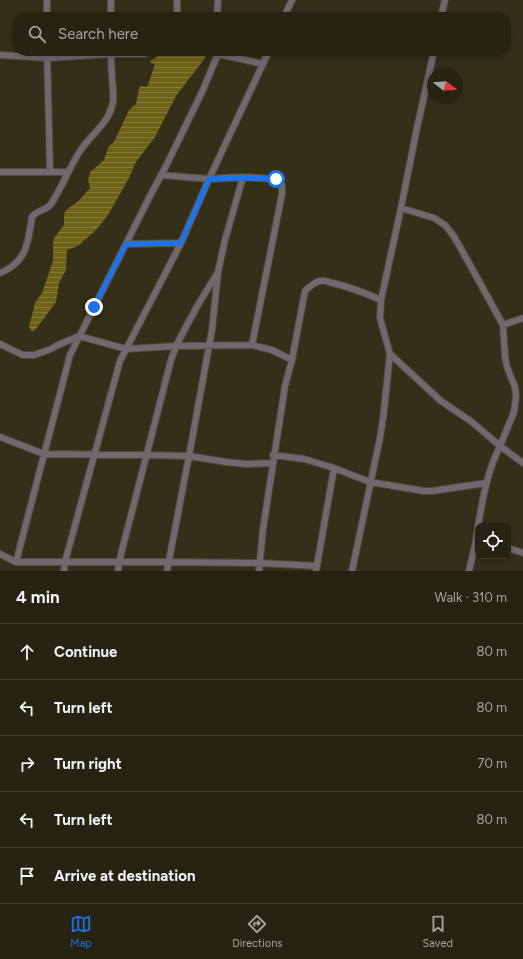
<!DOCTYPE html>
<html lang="en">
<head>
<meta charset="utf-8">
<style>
	body { margin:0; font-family:Figtree,sans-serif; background:#2e2b1c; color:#f1f3f6 }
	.controls { position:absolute; right:12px; bottom:12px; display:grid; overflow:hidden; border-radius:8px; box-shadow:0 2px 6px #0003 }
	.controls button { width:36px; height:36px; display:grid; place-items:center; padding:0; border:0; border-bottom:1px solid #424033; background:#262313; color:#f1f3f6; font:20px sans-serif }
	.compass { position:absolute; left:427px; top:68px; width:36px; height:36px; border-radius:50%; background:#262313; box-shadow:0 2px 6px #0003; rotate:107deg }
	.stop { position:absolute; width:12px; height:12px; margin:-9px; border:3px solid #1a73e8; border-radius:50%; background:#fff }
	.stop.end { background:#1a73e8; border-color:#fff; box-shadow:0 1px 4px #0008 }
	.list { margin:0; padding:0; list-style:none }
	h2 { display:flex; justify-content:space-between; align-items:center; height:52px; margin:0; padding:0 16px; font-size:17px }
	h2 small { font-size:13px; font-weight:400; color:#a4a4a0 }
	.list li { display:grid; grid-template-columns:26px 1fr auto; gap:12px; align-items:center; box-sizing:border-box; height:56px; padding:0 16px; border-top:1px solid #424033 }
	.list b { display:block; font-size:15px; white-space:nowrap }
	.list em { font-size:13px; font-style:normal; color:#a4a4a0 }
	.icon { flex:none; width:22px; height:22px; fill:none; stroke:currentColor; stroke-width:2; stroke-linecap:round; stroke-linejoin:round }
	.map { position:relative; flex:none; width:523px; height:571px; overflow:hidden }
	.search { position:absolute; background:#262313; box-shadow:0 2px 6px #0003; left:12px; right:12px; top:12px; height:44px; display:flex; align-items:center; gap:10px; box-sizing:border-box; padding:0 14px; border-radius:16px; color:#a4a4a0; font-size:15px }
	.sheet { height:332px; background:#262313 }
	nav { display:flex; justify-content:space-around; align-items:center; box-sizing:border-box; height:56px; border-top:1px solid #424033; background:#262313; font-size:11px; color:#a4a4a0 }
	nav a { display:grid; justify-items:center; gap:2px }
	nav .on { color:#1a73e8 }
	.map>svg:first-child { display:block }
</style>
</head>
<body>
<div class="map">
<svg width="523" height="571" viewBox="0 0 523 571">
	<defs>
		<pattern id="water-rules" width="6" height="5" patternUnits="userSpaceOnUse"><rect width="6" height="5" fill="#6e6216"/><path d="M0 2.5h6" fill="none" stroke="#837938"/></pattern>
	</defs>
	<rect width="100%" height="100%" fill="#332f19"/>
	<path fill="url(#water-rules)" d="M157 51H207L205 58 176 96 155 137 136 162 129 178 108 215 97 229 78 246 67 250 66 270 59 283 56 302 36 329 32 332 29 327 35 303 42 293 53 261V244L54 238 64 225C64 207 65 212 77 202 82 198 86 192 90 188L88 180 90 172 104 160 109 146 114 142 129 110 136 104 139 88 141 86 147 87 148 85 155 64 151 63 150 61 157 57 156 54Z"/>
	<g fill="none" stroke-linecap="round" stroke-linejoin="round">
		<g stroke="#4e4a35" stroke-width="8">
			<path id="minor" d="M47 0V17
				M111 0V17
				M177 17V0
				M217 17 218 0
				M284 17 292 0
				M441 17 445 0
				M47 51 50 172
				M218 54 263 64
				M0 55 47 58 111 54H143L154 51
				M0 172H68
				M243 177 276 179 282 185V194L252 345
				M126 244 181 243
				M0 273C27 262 28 243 32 217 36 210 46 211 51 204 63 186 70 165 82 148 92 134 108 123 112 106 114 101 113 96 113 91 112 78 111 64 111 51
				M503 325 523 318
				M0 344 23 355H34L51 349 58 345 79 336 126 349 176 346 252 345 272 350 292 360
				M390 354 441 401 472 422 500 446 514 412 516 396 515 387 507 367 505 356 503 325 464 254 453 235 445 225 434 218 401 208
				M0 437 44 454 147 455 189 456 226 462 247 464 272 463
				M273 455 304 459 334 468 316 571
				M334 468 370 482 424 491H432L486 483
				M478 526C483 498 487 472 500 446L523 463
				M508 548 523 553
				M0 554 16 562H169L260 563 317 566
				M16 562 70 355 149 198 168 162 202 92 218 54V51
				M64 571 65 562 120 361 181 243 209 179 269 51
				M118 571 119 562 171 360 176 346 187 325 199 303 218 272 225 240 243 177 209 179 161 175
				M167 571 189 456 212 330 218 273
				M259 571 263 529 285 386 292 360 305 291C309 287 314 282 320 281 324 280 329 282 333 283 350 287 365 293 381 300
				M352 571 380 438 383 419 390 354 380 318 381 300 401 208 417 128 434 51
				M469 571 475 545 478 527"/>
		</g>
		<use href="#minor" stroke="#71676e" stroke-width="6"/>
	</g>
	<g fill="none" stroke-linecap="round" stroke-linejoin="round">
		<path stroke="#1a73e8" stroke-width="5" d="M94 307 126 244 181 243 209 179 243 178 276 179"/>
	</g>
</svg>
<div class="controls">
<button><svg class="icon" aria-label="locate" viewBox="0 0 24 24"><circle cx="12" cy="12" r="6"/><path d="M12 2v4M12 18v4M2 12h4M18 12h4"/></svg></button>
</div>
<svg class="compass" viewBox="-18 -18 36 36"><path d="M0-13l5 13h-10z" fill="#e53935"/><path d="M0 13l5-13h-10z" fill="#a4a4a0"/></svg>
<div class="stop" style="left:276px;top:179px"></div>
<div class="stop end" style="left:94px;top:307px"></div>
<div class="search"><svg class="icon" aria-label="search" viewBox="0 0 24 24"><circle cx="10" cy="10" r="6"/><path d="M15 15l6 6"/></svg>Search here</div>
</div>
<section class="sheet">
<h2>4 min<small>Walk · 310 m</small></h2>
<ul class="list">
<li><svg class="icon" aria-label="ahead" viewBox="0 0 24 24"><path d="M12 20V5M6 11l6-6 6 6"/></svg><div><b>Continue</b></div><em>80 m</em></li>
<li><svg class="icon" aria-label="left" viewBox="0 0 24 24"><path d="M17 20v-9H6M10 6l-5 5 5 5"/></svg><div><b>Turn left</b></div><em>80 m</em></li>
<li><svg class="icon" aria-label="right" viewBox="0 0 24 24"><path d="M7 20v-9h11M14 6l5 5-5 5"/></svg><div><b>Turn right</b></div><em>70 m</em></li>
<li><svg class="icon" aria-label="left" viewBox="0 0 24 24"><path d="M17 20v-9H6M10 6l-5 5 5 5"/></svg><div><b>Turn left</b></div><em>80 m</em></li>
<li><svg class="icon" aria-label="arrive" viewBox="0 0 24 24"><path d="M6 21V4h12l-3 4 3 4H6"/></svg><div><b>Arrive at destination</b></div></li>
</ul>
</section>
<nav>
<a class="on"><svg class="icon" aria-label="map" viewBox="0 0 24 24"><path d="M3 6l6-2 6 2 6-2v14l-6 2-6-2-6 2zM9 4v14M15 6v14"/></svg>Map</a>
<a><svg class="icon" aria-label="directions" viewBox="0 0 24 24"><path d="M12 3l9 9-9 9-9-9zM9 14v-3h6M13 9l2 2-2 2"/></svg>Directions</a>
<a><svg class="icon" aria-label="saved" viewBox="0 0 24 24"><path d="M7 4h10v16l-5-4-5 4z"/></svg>Saved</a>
</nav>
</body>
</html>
